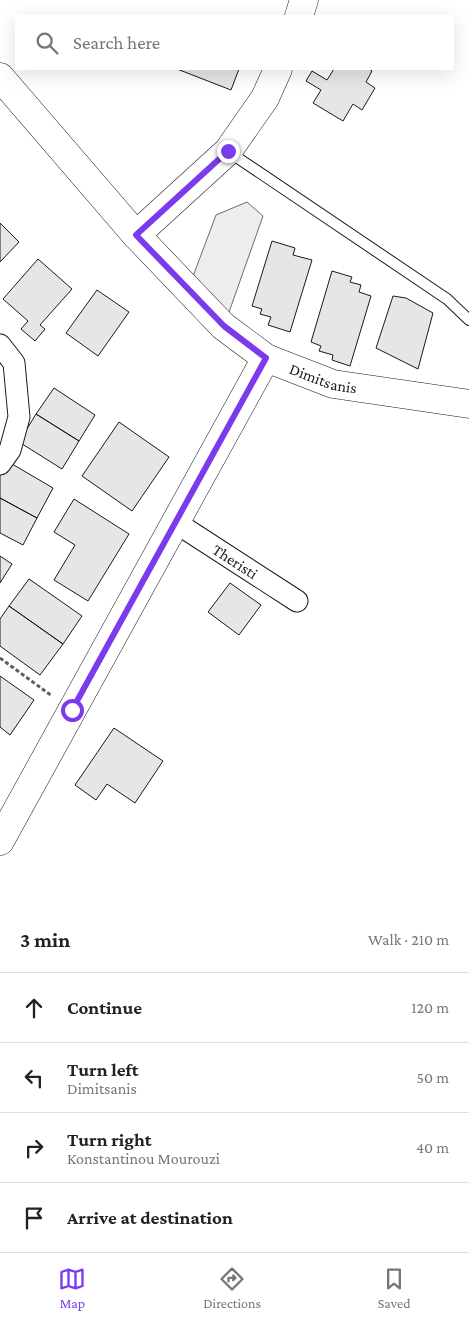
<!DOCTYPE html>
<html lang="en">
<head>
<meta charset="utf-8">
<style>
	body { margin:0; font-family:"Crimson Pro",serif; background:#f2f2f2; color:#222 }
	.stop { position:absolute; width:15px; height:15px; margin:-11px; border:4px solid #7c3aed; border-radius:50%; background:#fff }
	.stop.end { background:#7c3aed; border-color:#fff; box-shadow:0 1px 5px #0008 }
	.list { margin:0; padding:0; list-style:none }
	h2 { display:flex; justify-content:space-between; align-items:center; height:65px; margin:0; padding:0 20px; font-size:21px }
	h2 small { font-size:16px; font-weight:400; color:#767676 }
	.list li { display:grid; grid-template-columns:32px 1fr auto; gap:15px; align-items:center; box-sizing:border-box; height:70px; padding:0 20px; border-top:1px solid #e0e0e0 }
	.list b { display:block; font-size:19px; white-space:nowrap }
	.list p { margin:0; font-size:16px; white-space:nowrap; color:#767676 }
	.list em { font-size:16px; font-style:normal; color:#767676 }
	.icon { flex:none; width:28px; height:28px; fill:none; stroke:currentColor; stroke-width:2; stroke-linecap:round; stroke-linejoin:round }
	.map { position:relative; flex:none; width:469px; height:907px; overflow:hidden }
	.search { position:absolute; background:#fff; box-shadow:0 5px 20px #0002; left:15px; right:15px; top:15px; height:55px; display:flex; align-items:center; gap:12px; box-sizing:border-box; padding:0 18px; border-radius:0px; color:#767676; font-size:19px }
	.sheet { height:345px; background:#fff }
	nav { display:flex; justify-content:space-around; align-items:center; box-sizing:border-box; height:70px; border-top:1px solid #e0e0e0; background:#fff; font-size:14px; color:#767676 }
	nav a { display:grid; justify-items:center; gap:2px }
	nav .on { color:#7c3aed }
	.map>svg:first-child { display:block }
</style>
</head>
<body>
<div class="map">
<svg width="469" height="907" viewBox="0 0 469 907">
	<rect width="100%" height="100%" fill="#fff"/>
	<path fill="#ededed" stroke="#6a6a6a" d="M247 202 263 216 228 315 192 279 216 215Z"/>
	<path fill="#e6e6e6" stroke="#1a1a1a" d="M177 69H239L231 90Z
		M334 69H369L372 71 366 82 375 88 362 110 353 104 343 121 313 103 321 90 306 81 312 71 327 80Z
		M0 223 19 242 0 262Z
		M272 241 295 248 293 255 312 260 290 332 268 325 271 317 260 314 262 309 252 306Z
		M38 259 72 289 40 325 45 329 35 341 21 329 28 321 3 299Z
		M332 271 352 277 350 282 361 285 359 292 371 296 350 366 332 360 333 355 319 351 321 346 311 342Z
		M97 290 129 312 98 356 66 333Z
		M393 296 406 298 433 313 418 369 376 348Z
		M54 388 95 415 79 441 36 414Z
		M36 414 79 441 62 469 19 442Z
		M119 422 169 457 132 511 82 476Z
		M7 461 53 488 37 518 0 498V473Z
		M0 498 37 518 23 545 0 533Z
		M74 499 129 534 88 601 54 580 75 545 54 532Z
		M0 556 12 564 0 583Z
		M29 579 82 616 63 644 9 606Z
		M230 583 261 605 239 635 208 612Z
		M9 606 63 644 40 675 0 646V619Z
		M0 676 34 700 10 735 0 727Z
		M114 728 163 761 135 803 107 784 96 800 75 785Z"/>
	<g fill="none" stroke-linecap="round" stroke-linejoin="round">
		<g stroke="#1a1a1a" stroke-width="12">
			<path id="lane" d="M229 152 447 299 469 320"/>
		</g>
		<g stroke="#1a1a1a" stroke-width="23">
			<g id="street">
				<path d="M0 345 14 363 19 417 10 450 0 464"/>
				<path id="s1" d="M175 522 297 601"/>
			</g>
		</g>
		<g stroke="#1a1a1a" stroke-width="29">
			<g id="secondary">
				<path d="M299 16 304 0"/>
				<path id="s2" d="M0 77 136 235 223 326 266 358 333 384 469 404"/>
				<path d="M136 235 228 151 265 98 278 69"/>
				<path d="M0 841 266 358"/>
			</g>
		</g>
		<path stroke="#5f5f5f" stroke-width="3" stroke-dasharray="4 2.5" stroke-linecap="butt" d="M0 658 52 696"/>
		<use href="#lane" stroke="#fff" stroke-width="10"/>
		<use href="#street" stroke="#fff" stroke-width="21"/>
		<use href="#secondary" stroke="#fff" stroke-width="28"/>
	</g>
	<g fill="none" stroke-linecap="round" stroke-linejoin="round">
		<path stroke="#7c3aed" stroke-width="6" d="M72 710 266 358 224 326 136 235 228 151"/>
	</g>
	<g text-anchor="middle" stroke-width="4" stroke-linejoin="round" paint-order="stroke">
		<g font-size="16" fill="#1a1a1a" stroke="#fff">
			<text dy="6" stroke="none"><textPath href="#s2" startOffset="449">Dimitsanis</textPath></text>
			<text dy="6" stroke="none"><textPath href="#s1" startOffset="72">Theristi</textPath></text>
		</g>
	</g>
</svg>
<div class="stop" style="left:72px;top:710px"></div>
<div class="stop end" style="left:228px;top:151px"></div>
<div class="search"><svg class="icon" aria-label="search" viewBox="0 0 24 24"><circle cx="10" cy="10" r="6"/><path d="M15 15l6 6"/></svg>Search here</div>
</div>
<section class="sheet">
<h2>3 min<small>Walk · 210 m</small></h2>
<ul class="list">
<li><svg class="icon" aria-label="ahead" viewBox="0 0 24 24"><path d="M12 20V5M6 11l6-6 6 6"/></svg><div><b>Continue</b></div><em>120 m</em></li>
<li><svg class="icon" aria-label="left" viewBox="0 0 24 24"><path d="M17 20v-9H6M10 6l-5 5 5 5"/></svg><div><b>Turn left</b><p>Dimitsanis</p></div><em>50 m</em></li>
<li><svg class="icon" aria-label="right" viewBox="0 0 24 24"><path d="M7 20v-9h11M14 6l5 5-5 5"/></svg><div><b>Turn right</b><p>Konstantinou Mourouzi</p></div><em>40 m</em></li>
<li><svg class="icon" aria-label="arrive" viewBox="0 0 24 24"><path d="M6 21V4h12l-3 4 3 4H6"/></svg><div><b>Arrive at destination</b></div></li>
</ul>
</section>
<nav>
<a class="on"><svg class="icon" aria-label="map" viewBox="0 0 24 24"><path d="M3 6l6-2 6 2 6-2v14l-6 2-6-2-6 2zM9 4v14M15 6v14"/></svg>Map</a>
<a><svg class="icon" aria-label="directions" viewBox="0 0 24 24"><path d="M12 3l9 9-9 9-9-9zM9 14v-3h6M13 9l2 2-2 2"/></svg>Directions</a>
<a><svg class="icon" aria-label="saved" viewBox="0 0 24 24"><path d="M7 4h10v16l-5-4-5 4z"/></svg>Saved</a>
</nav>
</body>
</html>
